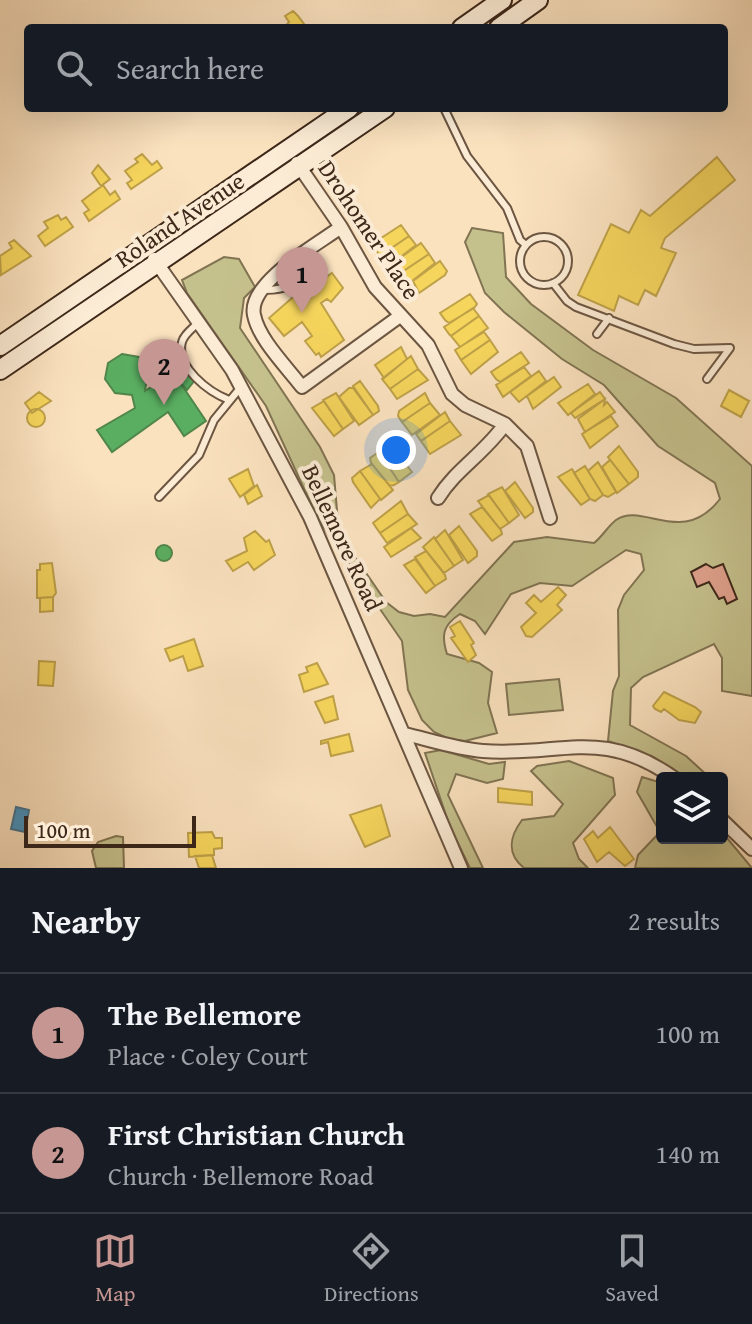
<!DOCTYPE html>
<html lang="en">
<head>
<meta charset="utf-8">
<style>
	body { margin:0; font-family:"Gentium Book Plus",serif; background:#20242c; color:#f1f3f6 }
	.controls { position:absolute; right:24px; bottom:24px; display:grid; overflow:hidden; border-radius:8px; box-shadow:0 8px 32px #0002 }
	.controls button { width:72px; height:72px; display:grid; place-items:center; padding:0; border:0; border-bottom:2px solid #363941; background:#171b24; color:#f1f3f6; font:40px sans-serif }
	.scale { position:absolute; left:24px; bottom:20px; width:172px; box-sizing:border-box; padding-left:8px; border:4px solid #3d2719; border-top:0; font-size:22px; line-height:28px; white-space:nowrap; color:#3d2719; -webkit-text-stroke:6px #fcecd5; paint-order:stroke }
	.you { position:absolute; left:396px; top:450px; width:28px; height:28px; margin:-20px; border:6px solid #fff; border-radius:50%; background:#1a73e8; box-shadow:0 0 0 12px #1a73e833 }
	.badge { display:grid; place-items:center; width:52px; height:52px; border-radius:50%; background:#c59692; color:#111; font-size:26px; font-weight:700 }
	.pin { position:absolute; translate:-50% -66px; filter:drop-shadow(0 2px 4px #0008) }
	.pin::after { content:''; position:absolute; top:42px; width:28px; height:24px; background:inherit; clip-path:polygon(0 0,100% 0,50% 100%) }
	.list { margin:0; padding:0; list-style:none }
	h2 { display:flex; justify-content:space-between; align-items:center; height:104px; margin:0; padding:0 32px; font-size:34px }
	h2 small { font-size:26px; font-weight:400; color:#9ea1a6 }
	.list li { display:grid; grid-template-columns:52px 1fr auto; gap:24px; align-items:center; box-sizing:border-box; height:120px; padding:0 32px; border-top:2px solid #363941 }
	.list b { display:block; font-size:30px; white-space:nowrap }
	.list p { margin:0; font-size:26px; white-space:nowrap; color:#9ea1a6 }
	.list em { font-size:26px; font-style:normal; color:#9ea1a6 }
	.icon { flex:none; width:44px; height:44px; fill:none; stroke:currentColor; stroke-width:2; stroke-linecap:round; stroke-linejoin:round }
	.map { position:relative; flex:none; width:752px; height:868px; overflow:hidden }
	.search { position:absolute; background:#171b24; box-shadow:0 8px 32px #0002; left:24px; right:24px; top:24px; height:88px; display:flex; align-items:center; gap:20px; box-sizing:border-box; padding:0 28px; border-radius:8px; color:#9ea1a6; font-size:30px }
	.sheet { height:344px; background:#171b24 }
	nav { display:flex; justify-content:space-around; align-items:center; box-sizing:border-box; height:112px; border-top:2px solid #363941; background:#171b24; font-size:22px; color:#9ea1a6 }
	nav a { display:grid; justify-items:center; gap:4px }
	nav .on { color:#c59692 }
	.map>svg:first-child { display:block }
</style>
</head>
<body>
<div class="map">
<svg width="752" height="868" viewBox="0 0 752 868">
	<rect width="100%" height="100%" fill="#fbe2bf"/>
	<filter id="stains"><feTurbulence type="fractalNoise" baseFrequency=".0025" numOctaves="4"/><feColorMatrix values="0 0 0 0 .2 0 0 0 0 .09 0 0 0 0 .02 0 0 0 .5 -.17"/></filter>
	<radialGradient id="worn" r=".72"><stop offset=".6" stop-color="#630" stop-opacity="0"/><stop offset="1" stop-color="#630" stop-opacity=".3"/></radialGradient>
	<path fill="#c5c18d" stroke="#817453" stroke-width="2" d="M472 228 503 233 506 277 531 304 593 350 676 398 752 466V696L722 691V658L714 644 643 677 631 688 630 725 686 756 710 778H686L651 756 608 741 613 691 619 676 618 610 624 595 644 570 641 554 626 550 572 586 540 583 511 594 485 634 475 621 460 614C443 625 441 635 447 654L479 663 492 672 488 703 497 733 465 741 449 739 434 732 422 720 408 690 402 641 318 519 266 406 187 293 182 280 224 257 239 259 255 287 244 298 240 328 320 447 334 475 338 522 351 551 386 602 399 612 414 616 430 614 445 617 514 542 547 537 594 543C602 537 608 526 616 520 643 501 682 548 720 499L715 483 658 446 604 385 562 359 504 312 485 293 465 242Z
		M559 679 563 710 509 715 506 684Z
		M441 750 489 764 505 762 503 779 487 783 456 774 448 795 483 868H470L450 827 425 753Z
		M569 761 613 778 615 795 573 843 579 859 588 868H524C506 854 510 836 522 820L554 816 563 804 531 771 537 766Z
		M642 777 662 783V838H722V832L752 868H635L638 855 660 832 637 792Z
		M116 836 123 837 124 868H96L92 851 98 842Z"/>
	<path fill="#f6d55c" stroke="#bea148" stroke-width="2" d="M293 11 298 16 307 28H284L289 22 285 16Z
		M142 154 152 165 157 161 162 168 131 189 127 183 132 180 125 171 138 162 135 159Z
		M717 157 735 180 665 238 661 248 676 253 656 296 645 290 638 305 619 296 614 311 578 295 611 224 629 233 641 210 650 216Z
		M98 165 110 179 101 186 92 173Z
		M103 185 110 195 115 191 120 199 89 221 84 213 89 210 82 201Z
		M58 215 61 220 66 217 73 227 45 246 38 236 48 228 44 222Z
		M401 225 409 236 380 256 372 244Z
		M409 236 416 245 389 266 380 256Z
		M14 240 31 256 1 275 0 256 12 248 9 243Z
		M421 243 429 254 399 274 393 263Z
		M429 254 435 263 407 285 399 274Z
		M440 261 447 271 445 275 419 293 413 281Z
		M332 273 343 288 331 302 327 299 321 303 344 340 321 357 319 353 316 355 305 341 312 336 302 322 284 336 269 318 308 284 311 288Z
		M470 294 477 304 474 308 449 323 445 320 440 313Z
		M473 308 479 316 451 336 449 334 444 327Z
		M479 316 488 328 460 347 451 336Z
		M484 332 490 340 461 360 455 350Z
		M490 340 498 352 471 374 461 360Z
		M401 347 407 359 384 378 375 365Z
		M521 352 529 363 500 382 496 379 491 372Z
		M411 356 418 369 390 389 382 379Z
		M524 367 531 376 503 397 496 385Z
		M418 369 428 380 397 399 390 389Z
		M539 371 546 381 519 402 510 392Z
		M554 377 561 387 533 409 527 396Z
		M360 381 378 406 379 411 373 415 353 386Z
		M588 384 595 394 568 415 558 403Z
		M349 388H353L373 415 359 425 339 397Z
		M729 390 749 401 741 417 721 406Z
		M39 392 51 401 32 413 25 403Z
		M600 392 605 399 575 418 571 413Z
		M336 393 354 421 343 429 323 400Z
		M425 393 430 403 402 422 398 416 399 411Z
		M605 399 604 405 607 402 615 412 585 432 578 419Z
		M324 401 343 429 334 436 312 408Z
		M430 403 440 415 412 435 402 422Z
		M27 418a9 9 0 1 1 18 0a9 9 0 1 1-18 0Z
		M445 412 450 421 421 441 416 434Z
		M611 416 618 426 590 448 582 434Z
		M450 421 461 435 430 454 421 441Z
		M390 444 412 472 399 482 379 452Z
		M619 446 638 472V477L629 484 608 457Z
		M379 452 399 482 394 485 390 486 371 463 370 458Z
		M610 460 629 484 617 493 602 467Z
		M598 462 616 492 608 497 603 495 588 471Z
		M372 464 393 490 381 500 360 471Z
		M585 466 603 495 595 501 590 499 574 473Z
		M248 469 254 486 240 497 229 479Z
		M572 469 590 499 581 505 558 477Z
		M360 471 380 499 371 508 353 482 352 478Z
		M515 482 533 508V512L525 518 505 491Z
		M257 485 262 496 248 504 244 495Z
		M502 487 519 515 509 523 488 494Z
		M489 495 509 523 500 529 478 501Z
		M401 501 408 514 380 533 373 523Z
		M482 507 501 530 502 534 492 541 470 514Z
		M408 514 417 524 387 543 380 533Z
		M459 526 477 551V556L468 563 449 535Z
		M411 528 421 538 391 557 384 547Z
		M445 530 463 560 454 566 435 539Z
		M255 531 266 542 269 540 275 555 254 570 248 562 233 571 226 561 247 551 244 538Z
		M434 537 454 566 444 573 423 547Z
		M426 551 445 575 446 579 435 586 415 557Z
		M415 559 435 586 426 593 404 565Z
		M52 563 56 593 53 597 37 598V570H40V564Z
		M558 587 566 595 557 605 562 610 532 637 526 636 521 627 536 613 526 603 534 595 541 602Z
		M53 597V611L40 612V598Z
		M460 621 474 643 471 645 476 655 468 662 451 638 455 636 450 627Z
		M194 639 203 666 188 671 183 656 170 661 165 649Z
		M39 661 55 662 53 686 38 685Z
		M317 663 328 684 304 692 299 675 308 672 306 667Z
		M664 692 695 707 701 712 695 723 679 720 664 709 661 712 655 709 653 706Z
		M333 696 338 719 325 723 315 702Z
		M349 734 353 751 331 756 328 742 321 744V741Z
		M498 788 532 792V805L498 802Z
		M381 805 390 836 365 847 350 815Z
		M610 827 634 859 625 866 609 852 597 862 584 839 593 831 598 838Z
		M212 832 215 838H222V848L214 849V855L189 857 188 833Z
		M212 855 216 868H199L195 856Z"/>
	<path fill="#4393c3" stroke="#417390" stroke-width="2" d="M16 807 29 810 25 832 11 829Z"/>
	<path fill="#5aae61" stroke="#51864b" stroke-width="2" d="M122 354 139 357 148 371 145 391 173 372 169 363 181 359 195 380 187 390 179 381 206 421 184 436 168 412 112 452 97 430 135 408 132 395 115 393 105 379 108 363Z
		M156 553a8 8 0 1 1 16 0a8 8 0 1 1-16 0Z"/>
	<path fill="#dfa18d" stroke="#3d2719" stroke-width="2" d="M706 564 713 568 723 564 737 599 727 604 724 597 719 599 709 582 697 587 691 572Z"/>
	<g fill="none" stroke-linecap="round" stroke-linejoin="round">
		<g stroke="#6c5642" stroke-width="10">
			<path id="lane" d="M444 108 467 156 507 208 520 240 526 245
				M520 261a24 24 0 1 1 48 0a24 24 0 1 1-48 0Z
				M553 283 567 301 576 307 674 344 694 349 730 348 707 379
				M263 290C288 290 304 285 302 257
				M199 322C193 328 184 334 182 342 175 367 209 392 229 400
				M597 334 609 318
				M159 497 199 455 214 420 241 387"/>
		</g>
		<g stroke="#6c5642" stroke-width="16">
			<path id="street" d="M297 163 341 227 375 287 428 345 452 394 465 405 505 424 527 446 550 518
				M341 227C318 244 247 283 254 315 259 340 287 367 302 387L400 316
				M154 259 232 370 310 517 461 868
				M438 498C456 469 485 453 505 424
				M405 734C430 740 457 749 483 751 561 757 600 726 674 778
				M722 820 752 849"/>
		</g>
		<g stroke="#3d2719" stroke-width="22">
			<path id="secondary" d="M462 28 502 0
				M499 28 538 0
				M0 346 349 108
				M0 370 385 108"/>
		</g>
		<use href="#lane" stroke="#fcecd5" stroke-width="6"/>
		<use href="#street" stroke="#fcecd5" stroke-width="12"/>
		<use href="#secondary" stroke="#fcecd5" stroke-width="18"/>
	</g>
	<g text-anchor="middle" stroke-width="8" stroke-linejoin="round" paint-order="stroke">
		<g font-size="24" fill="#3d2719" stroke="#fcecd5">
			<text transform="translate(180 220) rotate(-34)" y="8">Roland Avenue</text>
			<text transform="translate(369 230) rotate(56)" y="8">Drohomer Place</text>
			<text transform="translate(342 538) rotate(65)" y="8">Bellemore Road</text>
		</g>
	</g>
	<rect width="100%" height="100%" filter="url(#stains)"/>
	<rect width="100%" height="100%" fill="url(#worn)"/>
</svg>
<div class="controls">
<button><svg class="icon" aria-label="layers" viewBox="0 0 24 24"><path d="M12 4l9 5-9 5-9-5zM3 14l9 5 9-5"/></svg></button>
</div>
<div class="scale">100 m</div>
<div class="you"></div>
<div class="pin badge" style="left:302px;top:313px">1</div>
<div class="pin badge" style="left:164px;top:405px">2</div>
<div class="search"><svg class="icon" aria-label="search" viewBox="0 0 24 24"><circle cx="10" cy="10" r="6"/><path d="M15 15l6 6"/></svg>Search here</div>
</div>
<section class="sheet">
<h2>Nearby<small>2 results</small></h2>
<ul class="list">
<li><span class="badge">1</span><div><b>The Bellemore</b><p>Place · Coley Court</p></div><em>100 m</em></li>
<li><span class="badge">2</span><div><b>First Christian Church</b><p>Church · Bellemore Road</p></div><em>140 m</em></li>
</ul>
</section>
<nav>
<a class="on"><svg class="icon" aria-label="map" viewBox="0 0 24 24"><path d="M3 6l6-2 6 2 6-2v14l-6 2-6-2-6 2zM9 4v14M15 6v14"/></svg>Map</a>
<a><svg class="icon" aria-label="directions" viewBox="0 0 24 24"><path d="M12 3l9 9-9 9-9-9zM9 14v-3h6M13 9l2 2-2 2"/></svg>Directions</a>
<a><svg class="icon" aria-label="saved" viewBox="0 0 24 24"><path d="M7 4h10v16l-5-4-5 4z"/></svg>Saved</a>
</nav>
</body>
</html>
